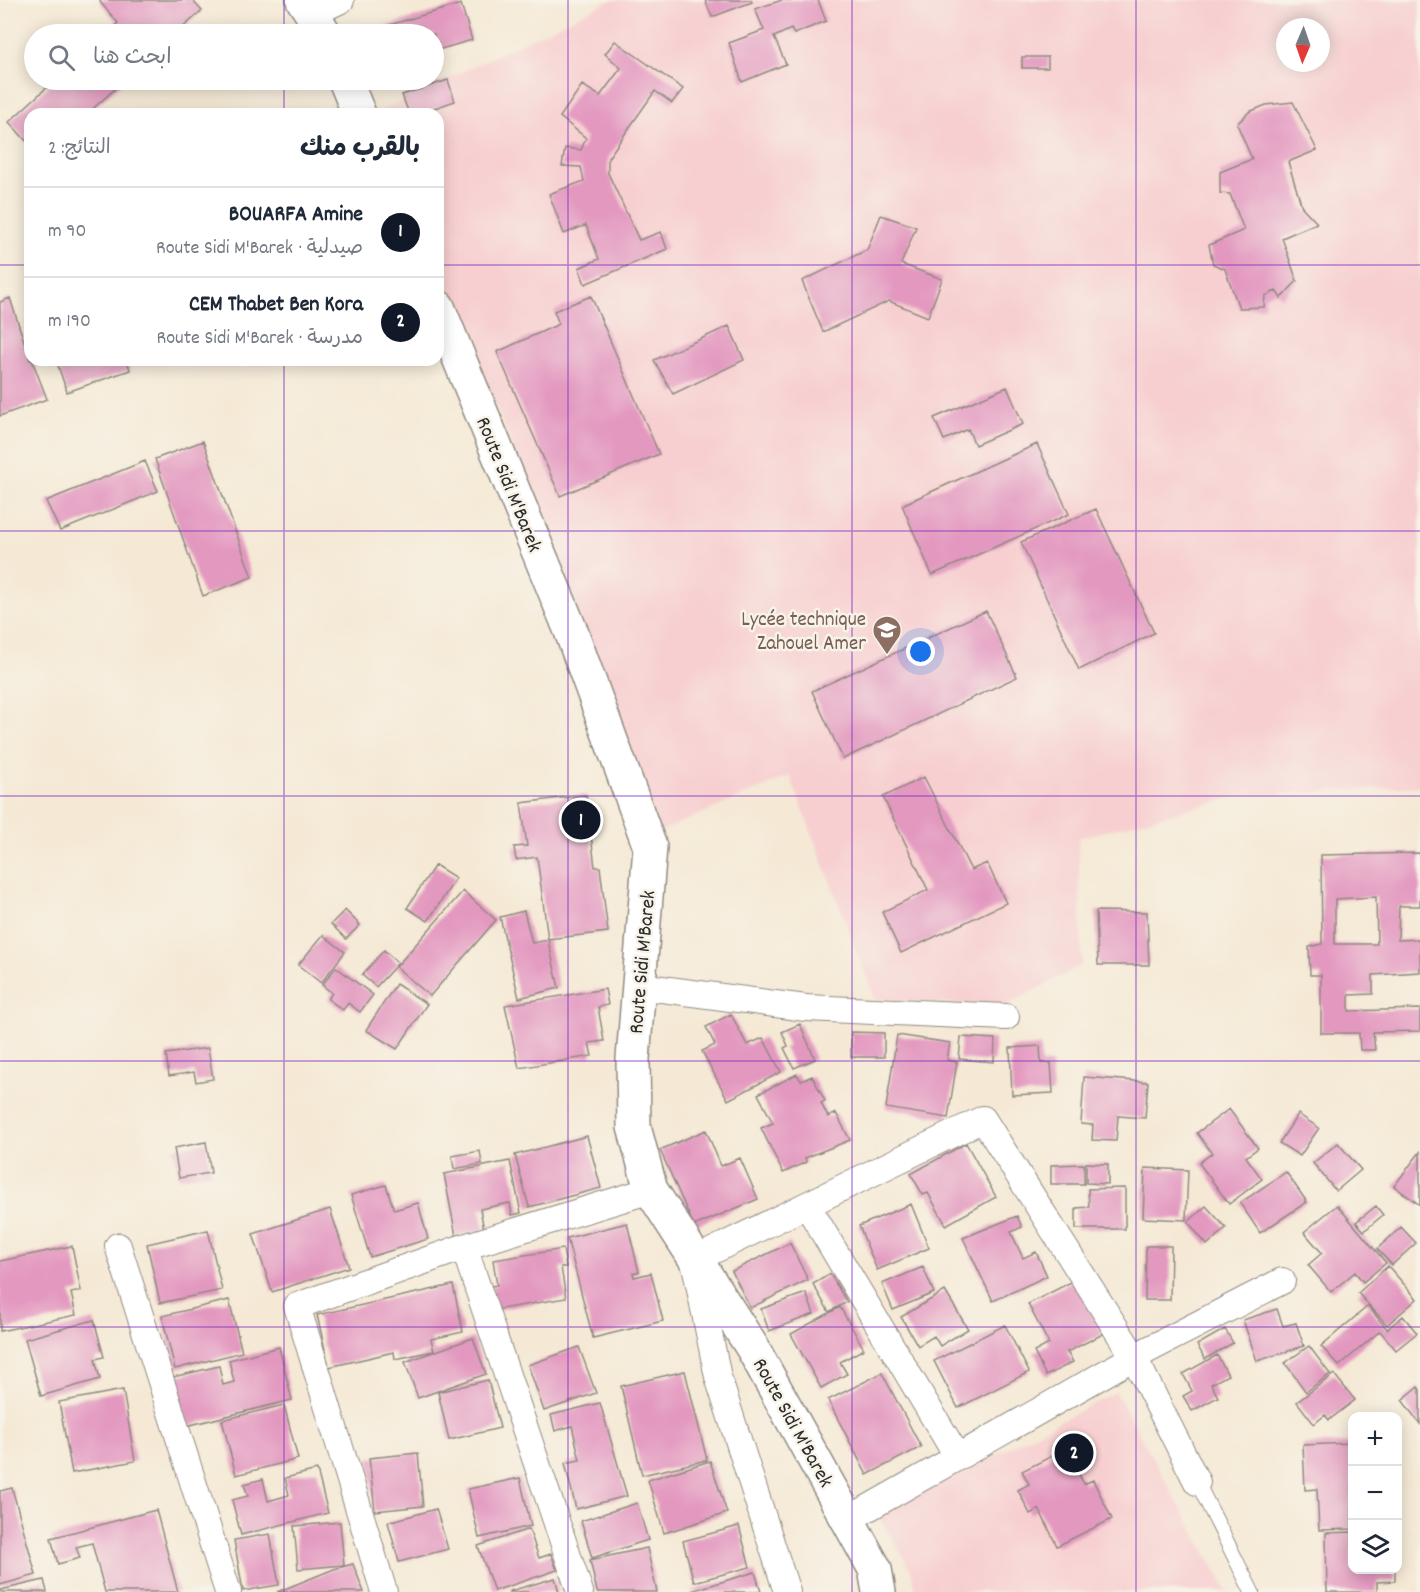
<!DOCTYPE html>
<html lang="ar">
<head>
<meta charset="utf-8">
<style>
	body { margin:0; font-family:Dekko,"Playpen Sans Arabic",sans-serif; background:#f6f6f7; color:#1f2937; direction:rtl }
	.controls { position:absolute; right:18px; bottom:18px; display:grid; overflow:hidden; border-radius:12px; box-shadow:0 3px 15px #0003 }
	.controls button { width:54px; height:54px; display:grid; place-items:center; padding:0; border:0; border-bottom:2px solid #e0e1e3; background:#fff; color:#1f2937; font:30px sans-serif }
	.compass { position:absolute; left:1276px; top:18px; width:54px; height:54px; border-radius:50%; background:#fff; box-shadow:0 3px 15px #0003; rotate:182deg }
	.you { position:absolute; left:921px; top:652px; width:21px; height:21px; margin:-15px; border:4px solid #fff; border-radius:50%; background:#1a73e8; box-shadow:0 0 0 9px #1a73e833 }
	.badge { display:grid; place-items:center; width:39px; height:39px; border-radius:50%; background:#111827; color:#fff; font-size:20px; font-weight:700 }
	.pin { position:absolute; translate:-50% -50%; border:3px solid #fff; box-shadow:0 2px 6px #0006 }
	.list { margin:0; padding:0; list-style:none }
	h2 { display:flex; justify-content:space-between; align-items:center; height:78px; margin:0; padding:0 24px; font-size:26px }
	h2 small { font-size:20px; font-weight:400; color:#747a83 }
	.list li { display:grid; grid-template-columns:39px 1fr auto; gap:18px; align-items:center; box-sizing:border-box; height:90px; padding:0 24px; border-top:2px solid #e0e1e3 }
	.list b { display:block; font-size:22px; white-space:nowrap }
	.list p { margin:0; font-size:20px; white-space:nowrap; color:#747a83 }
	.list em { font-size:20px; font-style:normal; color:#747a83 }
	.icon { flex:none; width:33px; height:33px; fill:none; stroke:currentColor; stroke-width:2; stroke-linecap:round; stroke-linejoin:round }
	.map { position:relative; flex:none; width:1420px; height:1592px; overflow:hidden; direction:ltr }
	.search { position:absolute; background:#fff; box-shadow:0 3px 15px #0003; left:24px; top:24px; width:420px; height:66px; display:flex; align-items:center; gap:15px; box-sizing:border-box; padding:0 21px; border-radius:33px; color:#747a83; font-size:22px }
	.panel { position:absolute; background:#fff; box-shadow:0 3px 15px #0003; left:24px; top:108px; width:420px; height:258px; border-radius:18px; direction:rtl }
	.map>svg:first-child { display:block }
</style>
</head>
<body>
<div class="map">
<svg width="1420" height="1592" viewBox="0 0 1420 1592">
	<rect width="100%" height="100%" fill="#f7f3e8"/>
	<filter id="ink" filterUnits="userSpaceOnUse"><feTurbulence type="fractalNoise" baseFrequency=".0167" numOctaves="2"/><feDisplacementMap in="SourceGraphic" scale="12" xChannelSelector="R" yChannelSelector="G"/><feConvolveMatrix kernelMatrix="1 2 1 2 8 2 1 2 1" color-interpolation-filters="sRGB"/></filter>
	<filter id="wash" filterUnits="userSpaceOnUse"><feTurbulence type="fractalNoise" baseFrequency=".008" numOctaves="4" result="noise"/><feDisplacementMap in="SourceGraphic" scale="24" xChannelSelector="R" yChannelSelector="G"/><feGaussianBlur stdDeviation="1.35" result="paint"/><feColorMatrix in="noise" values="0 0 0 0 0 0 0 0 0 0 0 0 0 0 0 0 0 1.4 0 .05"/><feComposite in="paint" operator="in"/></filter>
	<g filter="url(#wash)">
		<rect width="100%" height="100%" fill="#f5e9d5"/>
		<path fill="#f7cfd0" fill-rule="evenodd" d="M611 0H1420V786L1238 796 1078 838 1082 965 1003 1007 875 999 790 776 659 832 549 537 438 264V114L377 113ZM1285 27H1321V63H1285Z
			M1116 1392 1228 1592H916L911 1570 878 1515Z"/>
		<g id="blocks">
			<path fill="#e398c0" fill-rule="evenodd" d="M101 0H192L202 11 175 34H105L118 23 100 2Z
				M705 0H751L752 2 712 17Z
				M782 0H818L826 21 794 34 791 29 774 37 786 64 742 82 729 43 764 30 755 9Z
				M461 4 472 40 434 51V34H381L379 28Z
				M615 41 683 89 672 103 655 91 608 158V173L639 240 661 232 667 249 585 284 579 268 599 259 586 225 564 234 549 194 584 181 581 167 562 166 565 148 581 150 586 138 560 117 582 85 600 96 621 68 605 54Z
				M1022 57H1048V68H1022Z
				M55 80H125L87 114H30V145L9 122Z
				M448 80 455 101 417 114H409L402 95Z
				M1293 102 1317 150 1288 162 1302 207 1317 223 1282 238 1297 281 1281 298 1276 291 1265 296 1264 307 1239 308 1225 269 1213 264 1209 245 1244 230 1230 194 1220 193V172L1252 159 1237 124 1249 112 1266 105Z
				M881 215 916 227 901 264 942 279 928 317 889 301 823 332 802 281 867 250Z
				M591 296 659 454 560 496 497 352 559 324 554 311Z
				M10 298 30 360H32L47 399 0 416V302Z
				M729 326 744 360 673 394 654 360Z
				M56 360H127L130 370 67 392Z
				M1007 387 1023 424 975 445 968 429 944 440 934 418Z
				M203 441 252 577 203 596 155 459Z
				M1037 444 1069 514 932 575 902 505Z
				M145 461 158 491 60 531 46 501Z
				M1096 509 1154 633 1079 670 1021 542Z
				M986 611 1017 677 843 759 812 691Z
				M924 777 971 870 987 863 1006 903 901 953 882 912 928 890 883 797Z
				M586 795 595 867H600L608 932 548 939 537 857 516 860 514 847 527 846 521 803Z
				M1420 853V906H1399L1398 940 1420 939V972L1373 975V994L1349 995V1011L1420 1009V1031L1373 1032 1375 1050H1360L1359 1033H1321V975H1310L1309 947 1322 944 1321 855ZM1376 897 1377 944H1335V899Z
				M435 865 456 878 428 921 407 908Z
				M463 891 496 920 430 996 396 967Z
				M345 910 360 925 346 939 331 924Z
				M524 911 532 943 548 940 559 988 519 998 500 917Z
				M1096 911 1147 912 1149 965H1098Z
				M323 935 345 952 321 983 298 965Z
				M384 950 398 963 376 987 362 975Z
				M336 967 373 995 360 1012 348 1003 343 1010 328 999 332 993 322 985Z
				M396 984 427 1004 397 1049 366 1030Z
				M605 989 608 1005 598 1007 604 1041 589 1043 592 1056 519 1068 505 1005Z
				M731 1014 747 1045 763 1038 781 1072 728 1100 702 1051 715 1045 706 1027Z
				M800 1024 815 1059 794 1068 784 1048 788 1046 782 1032Z
				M851 1032 884 1033V1057H851Z
				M897 1035 950 1043 947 1060 957 1062 948 1118 886 1108Z
				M961 1037 995 1039 994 1062 959 1059Z
				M1040 1046 1041 1063H1051L1053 1093 1012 1095 1010 1048Z
				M208 1048 213 1079 196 1082 194 1072 169 1076 166 1054Z
				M797 1074 801 1081 812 1076 825 1101 821 1103 828 1117 836 1113 850 1140 805 1158 806 1162 783 1173 761 1128 773 1123 758 1094Z
				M1084 1077 1148 1082 1145 1118 1118 1116 1116 1141 1092 1140 1093 1125 1081 1124Z
				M1229 1109 1258 1148 1246 1157 1262 1179 1229 1204 1199 1163 1212 1153 1197 1133Z
				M1298 1114 1319 1128 1300 1156 1279 1143Z
				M706 1130 721 1166 740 1158 758 1199 694 1226 660 1150Z
				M587 1136 601 1188 529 1207 515 1155Z
				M206 1142 211 1173 179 1178 174 1148Z
				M966 1143 996 1197 946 1225 928 1193 923 1195 911 1174Z
				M1338 1143 1361 1170 1336 1191 1313 1163Z
				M480 1151 482 1164 454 1169 452 1156Z
				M1420 1152V1205L1394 1186Z
				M510 1161 521 1213 512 1215 510 1203 480 1209 484 1230 456 1236 444 1174Z
				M1086 1163 1108 1164V1184L1086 1183Z
				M1084 1164V1184H1051V1165Z
				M1145 1168 1188 1170 1186 1220 1143 1218Z
				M1286 1172 1307 1202 1260 1233 1240 1203Z
				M386 1185 394 1210 418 1203 428 1239 370 1257 351 1195Z
				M1125 1188V1229H1076V1208L1089 1207 1088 1189Z
				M911 1204 929 1248 877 1270 859 1226Z
				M1337 1205 1386 1263 1363 1282 1355 1272 1331 1292 1308 1265 1322 1253 1304 1232Z
				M1206 1206 1226 1228 1207 1245 1188 1222Z
				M1376 1206 1383 1215 1364 1231 1356 1222Z
				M330 1209 349 1267 272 1292 253 1234Z
				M1017 1216 1022 1227 1011 1232 1023 1258 1036 1252 1047 1276 993 1301 963 1238Z
				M627 1223 639 1272 633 1273 634 1277 651 1273 663 1321 593 1338 567 1238Z
				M1401 1227 1416 1243 1392 1265 1377 1249Z
				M208 1230 222 1290 160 1303 147 1244Z
				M790 1243 808 1280 750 1308 732 1271Z
				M72 1246 81 1291 71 1293 76 1315 0 1331V1261Z
				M1146 1246H1171L1170 1300H1145Z
				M563 1249 566 1267H561L566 1298 495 1310 491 1286 497 1285 493 1260Z
				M1388 1266 1417 1299 1387 1325 1358 1293Z
				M923 1267 934 1293 893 1310 882 1284Z
				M830 1274 847 1302 829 1312 813 1284Z
				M1075 1280 1103 1334 1067 1352 1073 1362 1046 1376 1034 1352 1049 1344 1028 1304Z
				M453 1285 463 1332 431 1339 434 1351 395 1359 394 1352 329 1367 317 1315Z
				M945 1291 968 1329 940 1346 934 1336 918 1346 901 1317Z
				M806 1293 814 1314 769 1331 761 1309Z
				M229 1300 242 1352 175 1369 162 1316Z
				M1368 1306 1387 1329 1403 1316 1417 1333 1396 1350 1380 1331 1339 1366 1321 1346Z
				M840 1307 864 1349 840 1362 847 1374 821 1388 791 1334Z
				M1277 1309 1283 1326 1296 1323 1304 1346 1257 1361 1243 1320Z
				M94 1320 104 1357 95 1359 100 1379 41 1396 25 1339Z
				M1005 1325 1029 1372 958 1408 934 1361Z
				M1225 1329 1233 1343 1205 1359 1197 1345Z
				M473 1338 486 1374 418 1398 405 1362Z
				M1309 1346 1330 1374 1306 1392 1285 1363Z
				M279 1347 292 1400 186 1426 173 1377 219 1366 223 1385 234 1382 229 1360Z
				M579 1347 596 1393 544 1411 528 1365Z
				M1217 1355 1228 1375 1211 1384 1218 1397 1192 1411 1183 1396 1192 1391 1183 1374Z
				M685 1371 707 1460 642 1475 621 1386Z
				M882 1373 921 1447 867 1475 828 1400Z
				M1334 1374 1355 1400 1329 1420 1325 1415 1314 1424 1297 1402Z
				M488 1380 500 1428 449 1440 438 1392Z
				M1418 1387 1420 1390V1424L1402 1400Z
				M123 1390 135 1461 72 1473 59 1402Z
				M600 1403 627 1496 576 1509 565 1463 580 1460 572 1426 555 1431 551 1415Z
				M284 1405 298 1459 236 1475 222 1420Z
				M1352 1443V1529L1319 1530 1317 1489 1305 1490 1303 1445Z
				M1066 1449 1084 1484 1093 1480 1112 1519 1057 1546 1039 1509 1030 1514 1018 1490 1029 1484 1022 1471Z
				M418 1453 423 1506 375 1511 369 1458Z
				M710 1461 727 1513 664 1533 648 1480Z
				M317 1470 328 1513 241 1535 232 1500 248 1496 244 1484 263 1479 268 1501 289 1495 285 1478Z
				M520 1478 531 1526 479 1538 468 1489Z
				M12 1488 36 1575 0 1585V1491Z
				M637 1503 648 1540 592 1558 581 1521Z
				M436 1509 448 1549 399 1562 388 1522Z
				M156 1510 178 1592H105L92 1543 76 1547 80 1558 58 1564 51 1538Z
				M340 1522 344 1565 298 1569 294 1526Z
				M739 1526 750 1567 694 1582 683 1541Z
				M529 1529 539 1558 551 1554 557 1570 494 1591 478 1546Z
				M1352 1532V1570H1395V1581L1377 1582V1592H1327L1326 1533Z
				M270 1534 279 1585 243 1591 234 1540Z
				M647 1548 657 1592H597L590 1560Z
				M353 1564 364 1592H277L334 1569Z
				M755 1572 761 1592H691V1591Z
				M555 1578 559 1592H510V1591Z
				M44 1580 47 1592H2L1 1590Z"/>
		</g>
	</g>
	<g filter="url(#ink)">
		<use href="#blocks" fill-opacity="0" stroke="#908a80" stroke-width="1.5"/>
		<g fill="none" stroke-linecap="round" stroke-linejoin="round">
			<g stroke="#908a80" stroke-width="16">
				<path id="lane" d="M1197 1482 1252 1592"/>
			</g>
			<g stroke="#908a80" stroke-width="28">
				<path id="street" d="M313 13 341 0
					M639 986 806 1008 1006 1017
					M807 1205 957 1456
					M118 1246 228 1592
					M464 1247 580 1592
					M849 1519 1134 1357 1282 1281
					M384 1592 297 1306 464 1247 651 1190
					M787 1592 718 1377 694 1260 983 1119 1134 1357 1197 1482"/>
			</g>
			<g stroke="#908a80" stroke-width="36">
				<path id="secondary" d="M303 0 325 34
					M345 80 359 114
					M438 307 571 631 650 847 633 1059 634 1127 651 1190 752 1347 875 1569 879 1592"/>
			</g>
			<use href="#lane" stroke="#fff" stroke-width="14"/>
			<use href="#street" stroke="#fff" stroke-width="26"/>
			<use href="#secondary" stroke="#fff" stroke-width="33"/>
		</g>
	</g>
	<path fill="none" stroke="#7b2cbf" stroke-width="1.5" stroke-opacity="0.55" d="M284 0V34M568 0V1592M852 0V1592M1136 0V1592M284 80V114M0 265H30M438 265H1420M284 360V1592M0 531H1420M0 796H1420M0 1061H1420M0 1327H1420"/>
	<defs>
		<g id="school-pin" transform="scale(1.5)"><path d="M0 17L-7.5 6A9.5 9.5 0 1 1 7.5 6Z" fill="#8d6e63" stroke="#f7f3e8"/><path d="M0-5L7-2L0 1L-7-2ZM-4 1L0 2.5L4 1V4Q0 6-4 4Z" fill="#fff"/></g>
	</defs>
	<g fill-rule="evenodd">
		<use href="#school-pin" x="887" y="630"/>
	</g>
	<g text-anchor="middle" stroke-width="5" stroke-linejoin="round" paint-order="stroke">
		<g font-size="21" fill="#2b2b2b" stroke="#f7f3e8">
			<text transform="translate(510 484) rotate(68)" y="7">Route Sidi M'Barek</text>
			<text transform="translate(641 962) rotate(-85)" y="7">Route Sidi M'Barek</text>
			<text transform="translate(794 1422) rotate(61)" y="7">Route Sidi M'Barek</text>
		</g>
		<g font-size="21" fill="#785e54" stroke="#f7f3e8" text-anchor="end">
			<text x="866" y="625">Lycée technique<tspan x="866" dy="24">Zahouel Amer</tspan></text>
		</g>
	</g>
</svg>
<div class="controls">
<button>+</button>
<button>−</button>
<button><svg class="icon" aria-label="layers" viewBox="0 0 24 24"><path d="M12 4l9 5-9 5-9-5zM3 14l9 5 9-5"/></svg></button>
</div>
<svg class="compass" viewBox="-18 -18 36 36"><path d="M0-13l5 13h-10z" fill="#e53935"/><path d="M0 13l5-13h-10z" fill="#747a83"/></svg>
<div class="you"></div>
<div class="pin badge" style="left:581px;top:820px">1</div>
<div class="pin badge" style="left:1074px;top:1453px">2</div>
<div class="search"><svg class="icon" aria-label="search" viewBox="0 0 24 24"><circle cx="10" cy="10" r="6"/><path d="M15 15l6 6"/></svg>ابحث هنا</div>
<section class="panel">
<h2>بالقرب منك<small>النتائج: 2</small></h2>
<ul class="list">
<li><span class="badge">1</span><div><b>BOUARFA Amine</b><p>صيدلية · Route Sidi M'Barek</p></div><em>90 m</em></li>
<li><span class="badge">2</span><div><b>CEM Thabet Ben Kora</b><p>مدرسة · Route Sidi M'Barek</p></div><em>190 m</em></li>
</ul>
</section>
</div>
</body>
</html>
